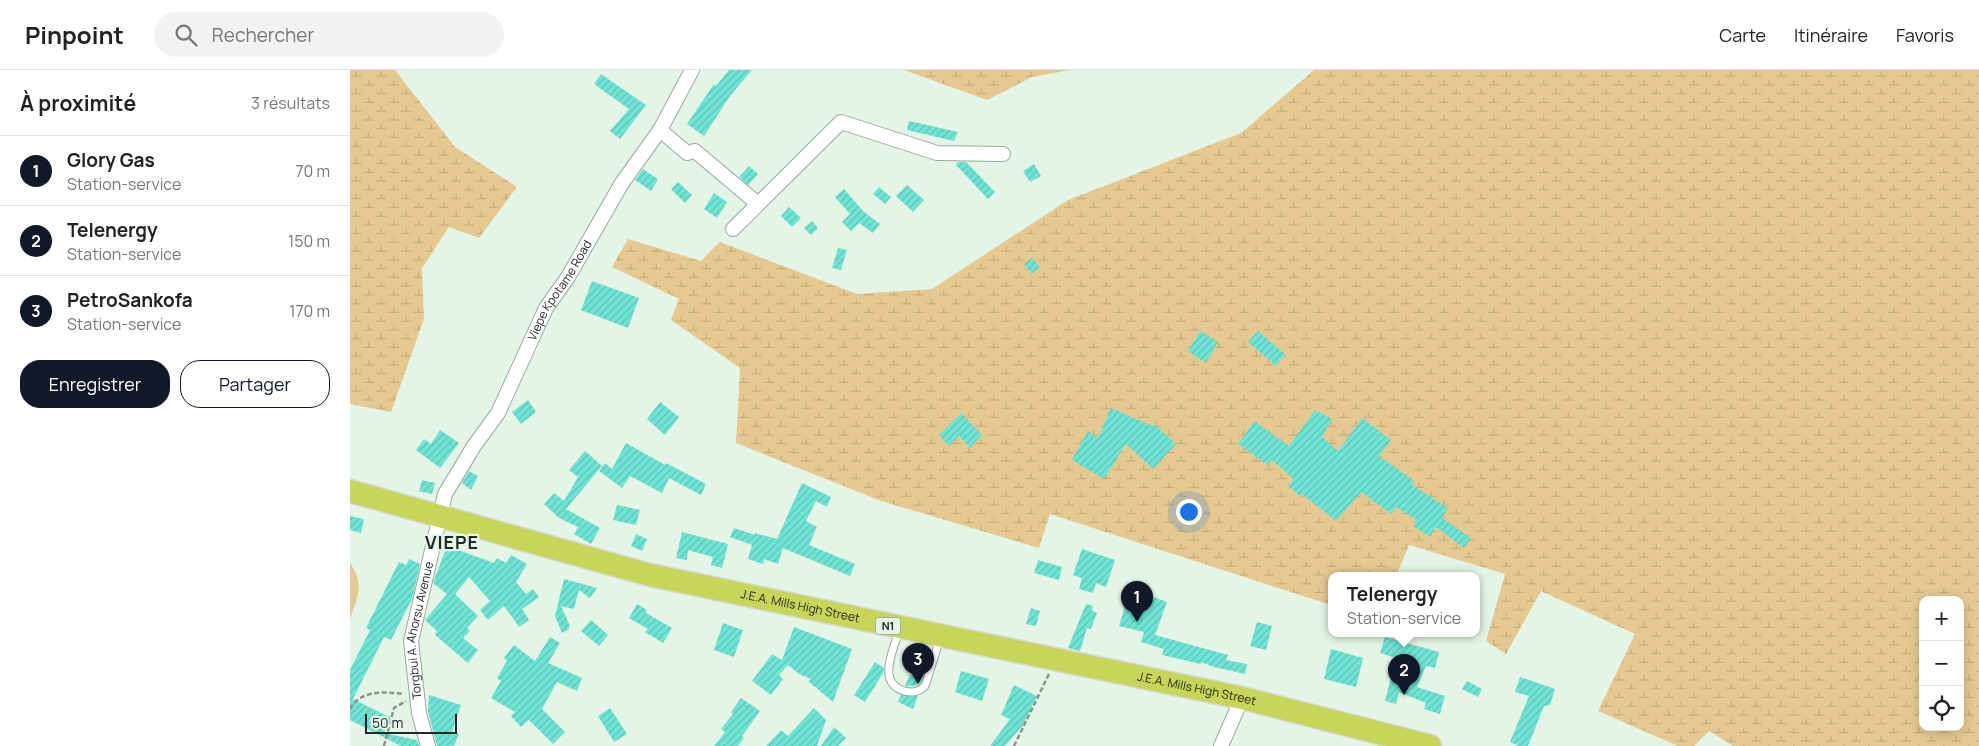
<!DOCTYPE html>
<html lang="fr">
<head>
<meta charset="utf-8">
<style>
	body { margin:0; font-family:Manrope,sans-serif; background:#f2f2f2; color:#222 }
	.controls { position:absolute; right:15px; bottom:15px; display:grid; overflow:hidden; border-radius:10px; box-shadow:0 2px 12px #0003 }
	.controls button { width:45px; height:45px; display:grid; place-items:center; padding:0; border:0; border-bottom:1px solid #e0e0e0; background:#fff; color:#222; font:25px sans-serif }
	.scale { position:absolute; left:15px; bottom:12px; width:92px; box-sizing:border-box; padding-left:5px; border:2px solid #222823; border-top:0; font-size:14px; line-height:18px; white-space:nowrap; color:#222823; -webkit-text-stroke:4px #e4f5e7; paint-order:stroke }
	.you { position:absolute; left:838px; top:441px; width:18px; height:18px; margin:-12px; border:4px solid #fff; border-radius:50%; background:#1a73e8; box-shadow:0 0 0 8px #1a73e833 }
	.badge { display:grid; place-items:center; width:32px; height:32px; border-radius:50%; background:#111827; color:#fff; font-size:16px; font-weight:700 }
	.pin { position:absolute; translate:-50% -41px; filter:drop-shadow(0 1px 2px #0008) }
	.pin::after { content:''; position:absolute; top:26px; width:18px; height:15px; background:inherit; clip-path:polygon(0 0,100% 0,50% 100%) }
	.popup { position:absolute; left:978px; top:502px; width:152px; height:65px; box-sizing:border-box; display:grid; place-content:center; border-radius:10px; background:#fff; filter:drop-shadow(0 1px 4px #0005); font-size:16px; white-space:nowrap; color:#767676 }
	.popup b { font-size:19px; color:#222 }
	.popup::after { content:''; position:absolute; left:50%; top:100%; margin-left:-10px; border:10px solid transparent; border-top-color:#fff }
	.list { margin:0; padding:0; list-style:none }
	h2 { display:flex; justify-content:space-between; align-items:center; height:65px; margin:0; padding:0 20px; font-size:21px }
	h2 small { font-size:16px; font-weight:400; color:#767676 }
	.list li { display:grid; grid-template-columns:32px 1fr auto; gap:15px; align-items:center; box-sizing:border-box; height:70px; padding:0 20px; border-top:1px solid #e0e0e0 }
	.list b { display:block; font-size:19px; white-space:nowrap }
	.list p { margin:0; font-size:16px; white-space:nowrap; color:#767676 }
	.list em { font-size:16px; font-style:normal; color:#767676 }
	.actions { display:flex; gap:10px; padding:15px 20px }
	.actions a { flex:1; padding:11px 0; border:1px solid #111827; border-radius:20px; text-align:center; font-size:18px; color:#111827 }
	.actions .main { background:#111827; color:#fff }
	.icon { flex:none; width:28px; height:28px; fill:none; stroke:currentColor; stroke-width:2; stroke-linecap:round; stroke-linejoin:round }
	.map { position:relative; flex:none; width:1629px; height:676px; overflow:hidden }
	header { display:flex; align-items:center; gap:30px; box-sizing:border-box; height:70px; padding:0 25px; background:#fff; border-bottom:1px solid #e0e0e0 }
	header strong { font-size:24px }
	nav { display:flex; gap:28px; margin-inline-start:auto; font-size:18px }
	.search { width:350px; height:45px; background:#f2f2f2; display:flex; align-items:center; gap:12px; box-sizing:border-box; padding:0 18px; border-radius:28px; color:#767676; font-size:19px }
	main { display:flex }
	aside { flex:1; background:#fff }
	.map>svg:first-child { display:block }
</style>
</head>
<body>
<header>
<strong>Pinpoint</strong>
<div class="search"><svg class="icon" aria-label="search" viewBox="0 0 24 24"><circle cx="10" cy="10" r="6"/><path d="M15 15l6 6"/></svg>Rechercher</div>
<nav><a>Carte</a><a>Itinéraire</a><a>Favoris</a></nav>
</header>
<main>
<aside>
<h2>À proximité<small>3 résultats</small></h2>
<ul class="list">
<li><span class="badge">1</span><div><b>Glory Gas</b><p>Station-service</p></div><em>70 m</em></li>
<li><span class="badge">2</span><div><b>Telenergy</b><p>Station-service</p></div><em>150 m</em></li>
<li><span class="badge">3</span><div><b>PetroSankofa</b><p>Station-service</p></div><em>170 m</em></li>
</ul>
<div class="actions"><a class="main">Enregistrer</a><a>Partager</a></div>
</aside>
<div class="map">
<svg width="1629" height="676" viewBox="0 0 1629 676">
	<defs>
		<pattern id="wetland-marsh" width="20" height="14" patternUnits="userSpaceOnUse" patternTransform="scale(1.25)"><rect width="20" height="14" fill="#e6c991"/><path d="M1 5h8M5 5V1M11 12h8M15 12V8" fill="none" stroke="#c5ad7d"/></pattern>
		<pattern id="building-hatch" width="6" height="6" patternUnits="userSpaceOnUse" patternTransform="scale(1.25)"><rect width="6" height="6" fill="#6ee4d4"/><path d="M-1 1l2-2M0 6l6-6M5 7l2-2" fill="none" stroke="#5fc4b6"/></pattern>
	</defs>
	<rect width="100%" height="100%" fill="#e4f5e7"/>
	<path fill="url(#wetland-marsh)" fill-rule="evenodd" d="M0 0H45L105 77 167 117 129 168 99 157 72 198 74 249 41 342 0 334Z
		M554 0H720L682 7 637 30Z
		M964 0H1629V676H1383L1359 661 1344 676H1328L1248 641 1285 564 1191 521 1156 584 1136 571 1155 504 1059 475 1046 506H982L981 535 700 444 689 478 531 431 386 373 390 298 321 250 329 229 262 197 278 169 351 191 370 172 507 224 582 219 718 130 891 63ZM1573 530H1610V657H1573Z"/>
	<path fill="#e6c991" d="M0 493C15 515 8 526 0 549Z"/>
	<path fill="url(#building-hatch)" d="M379 0H402L380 26 354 66 337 54 364 14 366 16Z
		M251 4 296 35 270 69 260 61 279 39 244 14Z
		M559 51 608 62 604 71 557 60Z
		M608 92H616L645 122 638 129 606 95Z
		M684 94 691 106 680 112 673 101Z
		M399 96 408 104 398 115 389 107Z
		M293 99 308 109 301 121 285 110Z
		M328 112 342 125 335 133 321 119Z
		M557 115 574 130 563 142 546 126Z
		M529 117 541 127 535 134 523 124Z
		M494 119 513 141 530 154 523 163 509 153 501 161 492 152 500 144 485 127Z
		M364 123 377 132 367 148 354 139Z
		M439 137 451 148 442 157 431 146Z
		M462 151 468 158 461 165 454 158Z
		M488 178 497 180 491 200 482 198Z
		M682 188 690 197 682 204 674 194Z
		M242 211 289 228 278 258 231 240Z
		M850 261 868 272 856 293 838 281Z
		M908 261 935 284 926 296 898 272Z
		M178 330 186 342 171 354 162 342Z
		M310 332 329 347 315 365 297 349Z
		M761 338 802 356 804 354 826 374 803 399 776 374 754 409 722 390 738 361 748 368Z
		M965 340 982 349 972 367 988 381 1012 348 1041 370 1029 386 1064 411 1062 415 1098 438 1092 448 1121 468 1114 478 1086 457 1080 467 1063 456 1067 450 1046 437 1041 444 1011 422 986 451 952 424 950 426 938 416 944 409 922 390 918 395 888 374 904 351 939 376Z
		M611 343 632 365 620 378 609 366 599 376 589 365Z
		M90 360 109 373 90 398 66 380 74 369 81 374Z
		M276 373 315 395 316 393 356 414 351 425 319 408 312 423 280 406 272 418 249 401 255 393 262 399Z
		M235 381 252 396 216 439 250 458 241 474 224 464 228 457 209 448 194 434 204 423 214 431 228 407 219 400Z
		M119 401 128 406 121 420 112 413Z
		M72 410 85 413 82 424 69 421Z
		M452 413 481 427 477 437 466 431 456 451 467 457 459 475 505 494 500 506 433 478 428 494 414 489 413 494 398 489 402 475 380 467 384 458 405 465V463L427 469Z
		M267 435 290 440 286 455 263 450Z
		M0 446 14 449 11 463 0 460Z
		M332 462 378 474 372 498 361 495 363 487 338 480 337 490 326 488Z
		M286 464 297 469 292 481 281 476Z
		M97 476 144 493 147 488 156 493 161 485 177 494 166 512 176 524 183 519 189 527 172 539 179 550 169 557 154 536 138 550 130 540 140 531 119 507 105 524 128 546 117 558 120 561 113 568 128 580 118 593 85 565 87 561 75 550 97 524 83 513Z
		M732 479 765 490 756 517 746 513 743 523 729 519 732 508 723 505Z
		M59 489 70 494 62 529 41 570 34 567 3 629 41 648 34 663 67 670 69 676H51L0 650V600L20 560 16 558 49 492 56 495Z
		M688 490 712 497 709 510 684 503Z
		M214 509 247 518 240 528 229 520 224 539 211 536 220 556 218 560 212 563 205 546Z
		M796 524 817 532 805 565 878 585 876 590 897 594 895 604 864 597 851 592V594L812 585 814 579 791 572 794 562 769 556 775 536 790 541Z
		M287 534 297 540 296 543 322 558 313 573 295 562 298 559 279 548Z
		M736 534 743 536 742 541 747 543 741 559 737 558 730 581 718 578Z
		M681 538 690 541 686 556 676 554Z
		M241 550 258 565 249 576 231 561Z
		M907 552 922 556 916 580 900 576Z
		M373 553 393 560 384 587 364 580Z
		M444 557 502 579 483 632 458 611 461 609 449 604 438 595 429 605 433 609 421 625 402 611 422 584 432 590Z
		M200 567 210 573 198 593 232 608 227 621 207 612 192 639 215 662 203 674 179 650 171 657 161 646 165 642 141 628 151 611 147 608 157 591 154 588 164 575 185 591Z
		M1035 567 1089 582 1085 598 1076 596 1067 617 1095 626 1090 644 1074 639 1076 633 1049 622 1046 634 1035 631 1046 588 1030 583Z
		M981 579 1013 588 1006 617 974 609Z
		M525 592 534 598 533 603 515 632 504 625Z
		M611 601 639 609 632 631 605 622Z
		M560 604 572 609 570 613 564 616H555Z
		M1170 607 1205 619 1200 635 1194 636 1178 676H1169L1160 672 1179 626 1165 622Z
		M1117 611 1132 619 1128 627 1112 619Z
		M664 615 687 626 673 655 655 676H640L660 649 651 645Z
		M79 625 111 635 102 662 109 664 104 676H87L78 641Z
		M551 625 568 626 563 639 548 632Z
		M391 628 410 641 392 666 394 668 388 676H364L375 662 371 659 383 644 381 642Z
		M260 638 277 664 264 672 248 646Z
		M464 638 476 650 467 676H416L431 660 438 666Z
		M484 657 496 668 488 676H471Z"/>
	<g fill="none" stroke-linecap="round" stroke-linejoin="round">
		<g stroke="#99a99c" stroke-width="9">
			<path id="service" d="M549 560C544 580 526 612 554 621 564 623 568 622 575 616L590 569"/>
		</g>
		<g stroke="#99a99c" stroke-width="16">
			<g id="minor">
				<path d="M310 60 337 83 345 81 408 134"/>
				<path d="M383 159 491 52 587 83 653 84"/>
				<path id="s1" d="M78 676 69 643 61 571 95 424 124 376 148 343 196 238 218 207 272 113 310 60 342 0"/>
				<path d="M871 676 892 628"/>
			</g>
		</g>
		<g stroke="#d7d8d7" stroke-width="25">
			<g id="trunk">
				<path id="s2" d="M0 421 300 505 892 628 1080 676"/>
			</g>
		</g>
		<path stroke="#88948a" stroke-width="2.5" stroke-dasharray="5 2.5" stroke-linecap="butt" d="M0 639C11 619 35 622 54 624
			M34 676 44 638 56 631
			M664 676 699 604"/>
		<use href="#service" stroke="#fff" stroke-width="7"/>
		<use href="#minor" stroke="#fff" stroke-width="14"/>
		<use href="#trunk" stroke="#c7d658" stroke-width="22"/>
	</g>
	<g text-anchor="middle" stroke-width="4.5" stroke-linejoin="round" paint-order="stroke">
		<rect fill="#e4f5e7" stroke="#5c665e" stroke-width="1" x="525.5" y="547.5" width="25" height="17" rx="4"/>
		<g font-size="11" font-weight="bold" fill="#222823">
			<text x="538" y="560">N1</text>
		</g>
		<g font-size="12" fill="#222823" stroke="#e4f5e7">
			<text dy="4" stroke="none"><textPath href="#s1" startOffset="492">Viepe Kpotame Road</textPath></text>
			<text dy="4" stroke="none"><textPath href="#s2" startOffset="465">J.E.A. Mills High Street</textPath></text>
			<text dy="4" stroke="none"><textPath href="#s1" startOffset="118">Torgbui A. Ahorsu Avenue</textPath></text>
			<text dy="4" stroke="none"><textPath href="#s2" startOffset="870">J.E.A. Mills High Street</textPath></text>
		</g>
		<g font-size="18" font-weight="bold" letter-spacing="1" fill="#222823" stroke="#e4f5e7">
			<text x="102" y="479">VIEPE</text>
		</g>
	</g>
</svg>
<div class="controls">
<button>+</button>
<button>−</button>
<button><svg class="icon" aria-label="locate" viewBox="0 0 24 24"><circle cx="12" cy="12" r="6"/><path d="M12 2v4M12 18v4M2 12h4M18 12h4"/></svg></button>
</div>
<div class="scale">50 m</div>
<div class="you"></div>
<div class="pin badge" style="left:787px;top:552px">1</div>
<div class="pin badge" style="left:1054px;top:625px">2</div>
<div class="popup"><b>Telenergy</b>Station-service</div>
<div class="pin badge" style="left:568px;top:614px">3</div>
</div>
</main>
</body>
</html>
